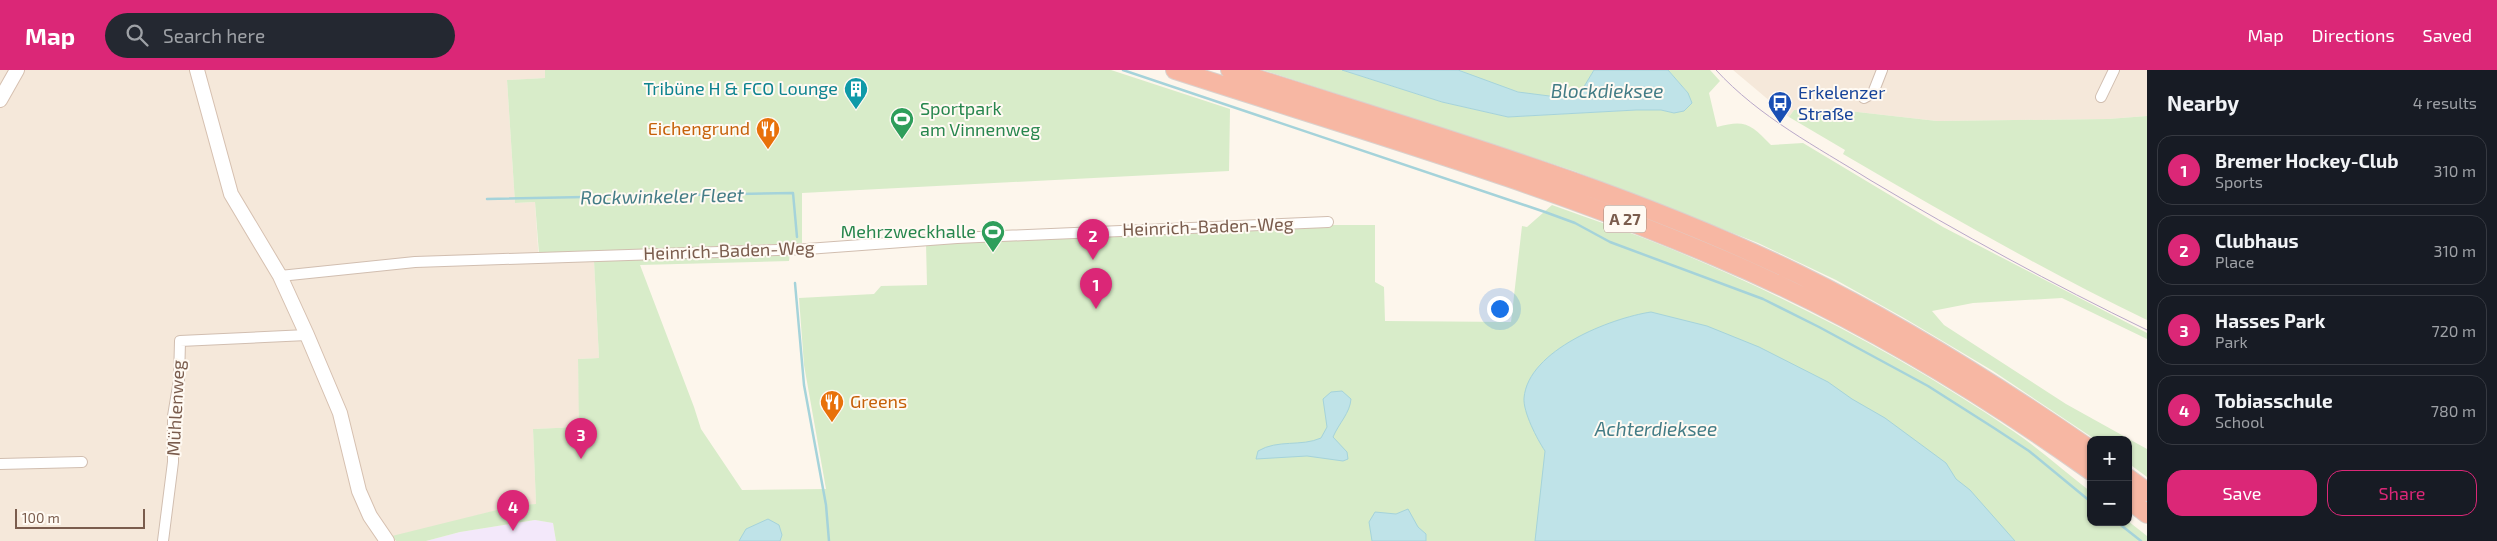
<!DOCTYPE html>
<html lang="en">
<head>
<meta charset="utf-8">
<style>
	body { margin:0; font-family:"Exo 2",sans-serif; background:#242831; color:#f1f3f6 }
	.controls { position:absolute; right:15px; bottom:15px; display:grid; overflow:hidden; border-radius:10px; box-shadow:0 1px 4px #0004 }
	.controls button { width:45px; height:45px; display:grid; place-items:center; padding:0; border:0; border-bottom:1px solid #363941; background:#171b24; color:#f1f3f6; font:25px sans-serif }
	.scale { position:absolute; left:15px; bottom:12px; width:130px; box-sizing:border-box; padding-left:5px; border:2px solid #7a5c4d; border-top:0; font-size:14px; line-height:18px; white-space:nowrap; color:#7a5c4d; -webkit-text-stroke:4px #fffaf3; paint-order:stroke }
	.you { position:absolute; left:1499px; top:238px; width:18px; height:18px; margin:-12px; border:4px solid #fff; border-radius:50%; background:#1a73e8; box-shadow:0 0 0 8px #1a73e833 }
	.badge { display:grid; place-items:center; width:32px; height:32px; border-radius:50%; background:#db2777; color:#fff; font-size:16px; font-weight:700 }
	.pin { position:absolute; translate:-50% -41px; filter:drop-shadow(0 1px 2px #0008) }
	.pin::after { content:''; position:absolute; top:26px; width:18px; height:15px; background:inherit; clip-path:polygon(0 0,100% 0,50% 100%) }
	.list { margin:0; padding:0; list-style:none }
	h2 { display:flex; justify-content:space-between; align-items:center; height:65px; margin:0; padding:0 20px; font-size:21px }
	h2 small { font-size:16px; font-weight:400; color:#9ea1a6 }
	.list li { display:grid; grid-template-columns:32px 1fr auto; gap:15px; align-items:center; box-sizing:border-box; height:70px; margin:0 10px 10px; padding:0 10px; border:1px solid #363941; border-radius:15px }
	.list b { display:block; font-size:19px; white-space:nowrap }
	.list p { margin:0; font-size:16px; white-space:nowrap; color:#9ea1a6 }
	.list em { font-size:16px; font-style:normal; color:#9ea1a6 }
	.actions { display:flex; gap:10px; padding:15px 20px }
	.actions a { flex:1; padding:11px 0; border:1px solid #db2777; border-radius:15px; text-align:center; font-size:18px; color:#db2777 }
	.actions .main { background:#db2777; color:#fff }
	.icon { flex:none; width:28px; height:28px; fill:none; stroke:currentColor; stroke-width:2; stroke-linecap:round; stroke-linejoin:round }
	.map { position:relative; flex:none; width:2147px; height:471px; overflow:hidden }
	header { display:flex; align-items:center; gap:30px; box-sizing:border-box; height:70px; padding:0 25px; background:#db2777; color:#fff }
	header strong { font-size:24px }
	nav { display:flex; gap:28px; margin-inline-start:auto; font-size:18px }
	.search { width:350px; height:45px; background:#242831; display:flex; align-items:center; gap:12px; box-sizing:border-box; padding:0 18px; border-radius:28px; color:#9ea1a6; font-size:19px }
	main { display:flex }
	aside { flex:1; background:#171b24 }
	.map>svg:first-child { display:block }
</style>
</head>
<body>
<header>
<strong>Map</strong>
<div class="search"><svg class="icon" aria-label="search" viewBox="0 0 24 24"><circle cx="10" cy="10" r="6"/><path d="M15 15l6 6"/></svg>Search here</div>
<nav><a>Map</a><a>Directions</a><a>Saved</a></nav>
</header>
<main>
<div class="map">
<svg width="2147" height="471" viewBox="0 0 2147 471">
	<rect width="100%" height="100%" fill="#fdf6ec"/>
	<path fill="#f5e8da" d="M0 0H545L546 8 507 10 515 133 535 132 539 193 594 191 599 288 578 289 580 357 533 359 536 434 517 435 379 471H0Z
		M1733 0H2147V46L2108 49 1937 51 1831 39 1794 40 1789 47Z"/>
	<path fill="#f3e8fa" d="M535 450 553 453 556 471H426L460 462Z"/>
	<path fill="#d8ecc9" d="M545 0H1111L1230 39 1229 101 802 123V173L539 184 535 132 515 133 507 10 545 8Z
		M1263 0H1342L1442 32 1508 47 1636 40H1661L1674 43 1688 23 1668 0H1710L1720 11 1709 23 1717 57C1745 49 1751 54 1771 75L1803 73 1943 157 2147 263V269L2062 228 1973 233 1932 241 1944 255 2066 334 2147 379V407L2128 393V370H2096L1993 301 1904 248 1836 210 1758 173 1574 101Z
		M1458 0H1594C1589 7 1586 18 1579 23 1551 41 1487 10 1458 0Z
		M1831 39 1937 51 2108 49 2147 46V250C2043 200 1943 142 1843 84L1845 80 1789 47 1794 40Z
		M1552 135C1591 149 1630 162 1669 178 1789 228 1906 288 2013 361 2041 380 2065 402 2091 422V452L2128 451 2147 466V471H556L553 453 535 450 460 462 426 471H396L392 466 517 435 536 434 533 359 579 357 578 289 599 288 594 191 790 182 789 191 640 195 694 337 701 359 742 420 826 419 804 295 799 228 874 224 881 216 927 215 926 173 1284 155H1375V212L1384 217 1385 251 1511 252 1522 156 1527 157Z"/>
	<path fill="#bfe3e8" stroke="#a5d3da" d="M1342 0H1458L1518 22 1565 28 1582 20 1594 0H1668L1688 23 1692 33 1684 41 1674 43 1661 40H1636L1508 47 1442 32Z
		M1651 242 1707 256 1759 277 1828 312 1852 329 1885 348 1946 393 1956 409 1970 420 2015 471H1535L1545 381C1537 369 1523 342 1524 328 1528 280 1611 248 1651 242Z
		M1342 321 1351 329C1350 343 1339 353 1333 367L1347 382 1348 389 1343 391 1307 386 1256 389 1258 381C1278 369 1301 377 1321 368L1327 357 1323 329 1331 322Z
		M1408 439 1418 457 1426 464V471H1372L1369 452 1375 442 1396 444Z
		M768 449 779 455 782 465 780 471H739L746 459Z"/>
	<g fill="none" stroke-linecap="round" stroke-linejoin="round">
		<path stroke="#a5d3da" stroke-width="2.5" d="M1123 0 1545 142 1575 153 1610 172 1763 229 1819 257 1928 316 1994 358 2029 381 2091 432
			M487 129 793 123 797 167
			M795 213 804 315 826 435 829 471
			M2117 452 2141 471"/>
		<g stroke="#d1beb0" stroke-width="12">
			<path id="street" d="M2101 27 2114 0
				M1864 28 1873 23 1882 0
				M280 206 415 192 807 179 957 168 1328 152
				M0 394 82 392
				M163 471 173 392V346L179 310 180 271 307 265"/>
		</g>
		<g stroke="#d6c0b0" stroke-width="16">
			<path id="secondary" d="M197 0 231 124 280 206 307 265 340 343 359 421 370 446 387 471
				M0 30 17 0"/>
		</g>
		<g stroke="#dad1cd" stroke-width="20">
			<path id="highway" d="M1175 0C1357 59 1543 112 1719 188 1851 244 1975 318 2091 401
				M1230 0C1419 61 1619 117 1798 204 1900 254 1997 315 2091 380
				M2128 408 2147 422
				M2128 429 2147 444"/>
		</g>
		<use href="#street" stroke="#fff" stroke-width="10"/>
		<use href="#secondary" stroke="#fff" stroke-width="14"/>
		<use href="#highway" stroke="#f7b7a3" stroke-width="18"/>
		<path stroke="#b9a8c9" stroke-width="1" d="M1716 0C1759 47 1817 77 1870 110 1961 164 2052 214 2147 260"/>
	</g>
	<defs>
		<g id="building-pin" transform="scale(1.25)"><path d="M0 17L-7.5 6A9.5 9.5 0 1 1 7.5 6Z" fill="#0f9aa8" stroke="#fffaf3"/><path d="M-4-6H4V6H1V3H-1V6H-4ZM-2.5-4.3h1.7v1.8h-1.7ZM.8-4.3h1.7v1.8H.8ZM-2.5-1h1.7V.8h-1.7ZM.8-1h1.7V.8H.8Z" fill="#fff"/></g>
		<g id="bus-pin" transform="scale(1.25)"><path d="M0 17L-7.5 6A9.5 9.5 0 1 1 7.5 6Z" fill="#1a4fb4" stroke="#fffaf3"/><path d="M-5-6H5V4H4V6H2V4H-2V6H-4V4H-5ZM-3.5-4V0h7V-4ZM-3.5 1.2v1.5H-2V1.2ZM2 1.2v1.5H3.5V1.2Z" fill="#fff"/></g>
		<g id="stadium-pin" transform="scale(1.25)"><path d="M0 17L-7.5 6A9.5 9.5 0 1 1 7.5 6Z" fill="#2e9e5b" stroke="#fffaf3"/><path d="M0-5a6.5 5 0 1 0 0 10a6.5 5 0 1 0 0-10ZM-3.5-1.8h7v3.6h-7Z" fill="#fff"/></g>
		<g id="restaurant-pin" transform="scale(1.25)"><path d="M0 17L-7.5 6A9.5 9.5 0 1 1 7.5 6Z" fill="#e8710a" stroke="#fffaf3"/><path d="M-5-6h1v4h1v-4h1v4h1v-4h1v5L-1.5 .5V6h-2V.5L-5-1ZM5-6V6H3V1.5H1.5Q1.5-4 5-6Z" fill="#fff"/></g>
	</defs>
	<g fill-rule="evenodd">
		<use href="#building-pin" x="856" y="19"/>
		<use href="#bus-pin" x="1780" y="33"/>
		<use href="#stadium-pin" x="902" y="49"/>
		<use href="#restaurant-pin" x="768" y="59"/>
		<use href="#stadium-pin" x="993" y="162"/>
		<use href="#restaurant-pin" x="832" y="332"/>
	</g>
	<g text-anchor="middle" stroke-width="4" stroke-linejoin="round" paint-order="stroke">
		<rect fill="#fffaf3" stroke="#a28b7f" stroke-width="1" x="1604" y="135.5" width="42" height="27" rx="4"/>
		<g font-size="16" font-weight="bold" fill="#7a5c4d">
			<text x="1625" y="155">A 27</text>
		</g>
		<g font-size="18" fill="#0d838f" stroke="#fffaf3" text-anchor="end">
			<text x="838" y="25">Tribüne H &amp; FCO Lounge</text>
		</g>
		<g font-size="18" fill="#164399" stroke="#fffaf3" text-anchor="start">
			<text x="1798" y="29">Erkelenzer<tspan x="1798" dy="21">Straße</tspan></text>
		</g>
		<g font-size="18" fill="#27864d" stroke="#fffaf3" text-anchor="start">
			<text x="920" y="45">Sportpark<tspan x="920" dy="21">am Vinnenweg</tspan></text>
			<text x="976" y="168" text-anchor="end">Mehrzweckhalle</text>
		</g>
		<g font-size="18" fill="#c56008" stroke="#fffaf3" text-anchor="end">
			<text x="750" y="65">Eichengrund</text>
			<text x="850" y="338" text-anchor="start">Greens</text>
		</g>
		<g font-size="18" fill="#7a5c4d" stroke="#fffaf3">
			<text transform="translate(1208 157) rotate(-2)" y="6">Heinrich-Baden-Weg</text>
			<text transform="translate(729 181) rotate(-2)" y="6">Heinrich-Baden-Weg</text>
			<text transform="translate(176 338) rotate(-87)" y="6">Mühlenweg</text>
		</g>
		<g font-size="19" font-style="italic" fill="#437c86" stroke="#fffaf3">
			<text x="1607" y="28">Blockdieksee</text>
			<text transform="translate(662 126) rotate(-1)" y="7">Rockwinkeler Fleet</text>
			<text x="1656" y="366">Achterdieksee</text>
		</g>
	</g>
</svg>
<div class="controls">
<button>+</button>
<button>−</button>
</div>
<div class="scale">100 m</div>
<div class="you"></div>
<div class="pin badge" style="left:1096px;top:239px">1</div>
<div class="pin badge" style="left:1093px;top:190px">2</div>
<div class="pin badge" style="left:581px;top:389px">3</div>
<div class="pin badge" style="left:513px;top:461px">4</div>
</div>
<aside>
<h2>Nearby<small>4 results</small></h2>
<ul class="list">
<li><span class="badge">1</span><div><b>Bremer Hockey-Club</b><p>Sports</p></div><em>310 m</em></li>
<li><span class="badge">2</span><div><b>Clubhaus</b><p>Place</p></div><em>310 m</em></li>
<li><span class="badge">3</span><div><b>Hasses Park</b><p>Park</p></div><em>720 m</em></li>
<li><span class="badge">4</span><div><b>Tobiasschule</b><p>School</p></div><em>780 m</em></li>
</ul>
<div class="actions"><a class="main">Save</a><a>Share</a></div>
</aside>
</main>
</body>
</html>
